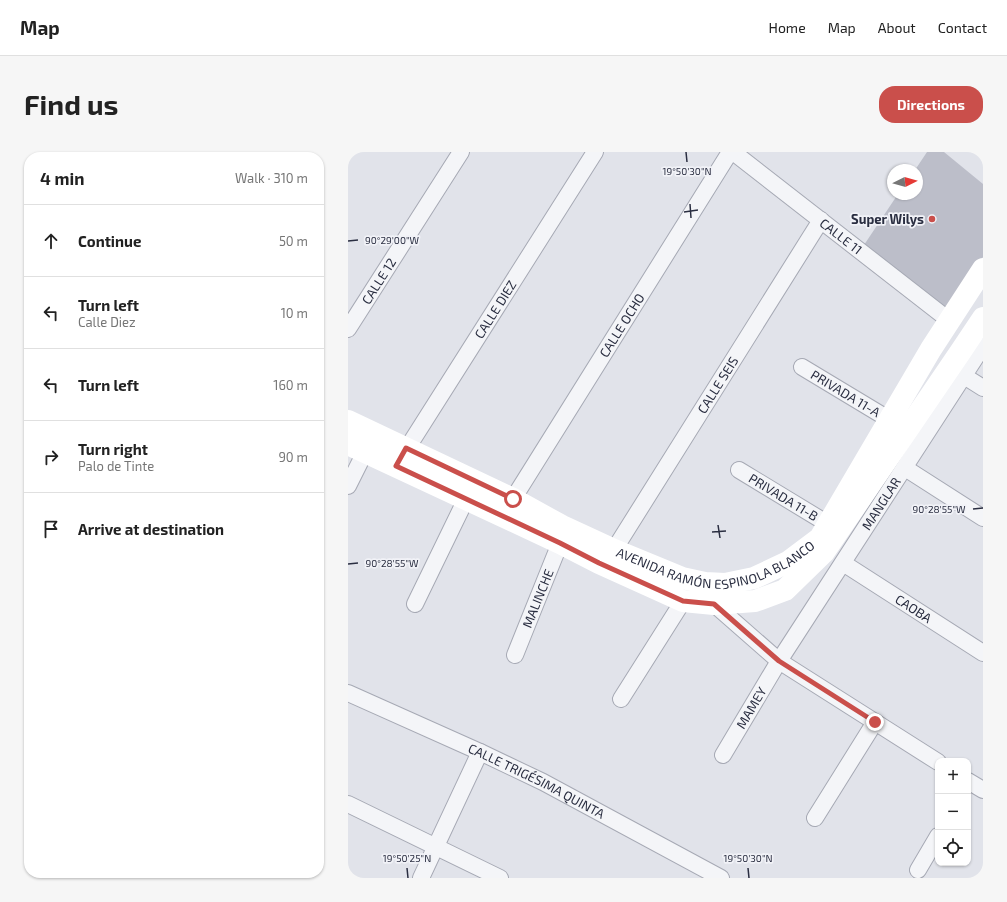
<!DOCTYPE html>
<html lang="en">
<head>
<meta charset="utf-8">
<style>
	body { margin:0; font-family:"Exo 2",sans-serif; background:#f6f6f6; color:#222 }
	.controls { position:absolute; right:12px; bottom:12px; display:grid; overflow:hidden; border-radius:8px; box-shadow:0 1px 3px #0004 }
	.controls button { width:36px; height:36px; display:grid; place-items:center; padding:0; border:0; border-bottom:1px solid #e0e0e0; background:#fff; color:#222; font:20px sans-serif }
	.compass { position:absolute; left:539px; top:12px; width:36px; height:36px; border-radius:50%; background:#fff; box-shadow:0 1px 3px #0004; rotate:85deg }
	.stop { position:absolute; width:12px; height:12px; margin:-9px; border:3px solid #ca4f4b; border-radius:50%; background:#fff }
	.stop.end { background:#ca4f4b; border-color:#fff; box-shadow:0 1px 4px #0008 }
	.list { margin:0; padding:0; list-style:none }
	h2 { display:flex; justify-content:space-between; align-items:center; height:52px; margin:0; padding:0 16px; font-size:17px }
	h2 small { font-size:13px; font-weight:400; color:#767676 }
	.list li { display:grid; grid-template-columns:26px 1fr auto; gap:12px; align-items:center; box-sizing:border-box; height:72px; padding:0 16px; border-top:1px solid #e0e0e0 }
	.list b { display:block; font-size:15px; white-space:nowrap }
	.list p { margin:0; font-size:13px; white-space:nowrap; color:#767676 }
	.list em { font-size:13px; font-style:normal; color:#767676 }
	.icon { flex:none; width:22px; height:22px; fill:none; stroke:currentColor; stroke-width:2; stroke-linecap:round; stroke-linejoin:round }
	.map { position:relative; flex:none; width:635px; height:726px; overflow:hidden; border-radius:16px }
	header { display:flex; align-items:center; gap:24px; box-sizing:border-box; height:56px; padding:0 20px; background:#fff; border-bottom:1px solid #e0e0e0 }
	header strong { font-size:19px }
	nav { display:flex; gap:22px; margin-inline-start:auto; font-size:14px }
	.intro { display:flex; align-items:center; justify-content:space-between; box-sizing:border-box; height:96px; padding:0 24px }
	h1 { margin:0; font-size:28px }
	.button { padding:10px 18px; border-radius:16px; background:#ca4f4b; color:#fff; font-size:14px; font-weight:700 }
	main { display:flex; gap:24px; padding:0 24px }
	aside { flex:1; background:#fff; border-radius:16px; box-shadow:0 1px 3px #0004 }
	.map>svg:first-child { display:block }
</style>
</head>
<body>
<header>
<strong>Map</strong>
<nav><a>Home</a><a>Map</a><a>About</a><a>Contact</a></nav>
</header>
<div class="intro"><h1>Find us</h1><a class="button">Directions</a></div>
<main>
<aside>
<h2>4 min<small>Walk · 310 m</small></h2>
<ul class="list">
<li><svg class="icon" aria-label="ahead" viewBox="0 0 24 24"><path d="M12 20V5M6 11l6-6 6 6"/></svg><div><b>Continue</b></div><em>50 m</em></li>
<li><svg class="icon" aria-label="left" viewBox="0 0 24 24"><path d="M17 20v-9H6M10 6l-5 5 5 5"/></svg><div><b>Turn left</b><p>Calle Diez</p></div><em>10 m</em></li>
<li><svg class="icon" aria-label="left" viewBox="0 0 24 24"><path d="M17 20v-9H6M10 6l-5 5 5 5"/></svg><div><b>Turn left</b></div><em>160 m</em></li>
<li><svg class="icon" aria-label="right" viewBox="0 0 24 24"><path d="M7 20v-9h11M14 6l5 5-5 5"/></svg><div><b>Turn right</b><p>Palo de Tinte</p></div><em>90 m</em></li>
<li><svg class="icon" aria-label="arrive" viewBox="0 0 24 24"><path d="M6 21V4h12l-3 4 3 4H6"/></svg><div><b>Arrive at destination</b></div></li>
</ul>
</aside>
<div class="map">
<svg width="635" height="726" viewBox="0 0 635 726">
	<rect width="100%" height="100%" fill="#e1e3ea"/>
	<path fill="#bcbec9" d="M579 0H596L635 32V105L600 159 516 93 550 42H569V18H567Z"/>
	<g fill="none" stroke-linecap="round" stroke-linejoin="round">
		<g stroke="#a6a9b4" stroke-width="18">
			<g id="street">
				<path id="s1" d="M385 0 602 169"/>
				<path id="s2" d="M0 177 113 0"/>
				<path id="s3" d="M454 215 542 268"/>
				<path d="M616 224 635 236"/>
				<path id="s4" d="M53 306 247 0"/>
				<path d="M557 316 635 366"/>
				<path id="s5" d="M391 318 480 372"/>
				<path d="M0 334 17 300"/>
				<path id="s6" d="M165 347 382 0"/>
				<path id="s7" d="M266 398 473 68"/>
				<path id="s8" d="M495 411 635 501"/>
				<path d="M67 452 118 347"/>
				<path d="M366 452 431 509 590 610"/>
				<path id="s9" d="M167 503 212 391"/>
				<path id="s10" d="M0 541 132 600 195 630 373 726"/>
				<path d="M273 547 335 449"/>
				<path id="s11" d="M375 603 431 509 635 194"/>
				<path d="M620 629 635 638"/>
				<path d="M0 652 152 726"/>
				<path d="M467 666 527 570"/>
				<path d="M570 718 590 684"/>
				<path d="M73 726 132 600"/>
			</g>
		</g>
		<use href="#street" stroke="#f4f5f8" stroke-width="16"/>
		<g stroke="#fff" stroke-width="22">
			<path id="s12" d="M0 269 165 347 214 374 266 398 334 426 357 431 377 432 406 426 440 410 472 386 583 197 635 117"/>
			<path d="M0 292 212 391 251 411 335 449 366 452 407 449 437 438 476 400 613 199 635 166"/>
		</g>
	</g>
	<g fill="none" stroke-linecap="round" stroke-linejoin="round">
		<path stroke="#ca4f4b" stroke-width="5" d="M165 347 58 296 48 314 212 391 251 411 335 449 366 452 431 509 527 570"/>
	</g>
	<path fill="none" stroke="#2a2e41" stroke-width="1.5" d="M338 0 339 10M342 52 343 66M336 60 350 58M0 89 10 88M625 357 635 356M370 373 372 386M364 380 378 379M0 412 10 411M59 716 60 726M400 716 401 726"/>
	<circle fill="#ca4f4b" stroke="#f1f2f7" stroke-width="1.5" cx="584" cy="67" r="4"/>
	<g text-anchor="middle" stroke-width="3.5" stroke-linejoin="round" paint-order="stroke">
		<g font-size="13" font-weight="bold" fill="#2a2e41" stroke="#f1f2f7" text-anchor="end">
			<text x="576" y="72">Super Wilys</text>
		</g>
		<g font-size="13" fill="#2a2e41" stroke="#f1f2f7">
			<text dy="5" stroke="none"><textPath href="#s1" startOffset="137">CALLE 11</textPath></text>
			<text dy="5" stroke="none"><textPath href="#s2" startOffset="57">CALLE 12</textPath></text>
			<text dy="5" stroke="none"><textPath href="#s4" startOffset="176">CALLE DIEZ</textPath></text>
			<text dy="5" stroke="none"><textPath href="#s6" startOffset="205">CALLE OCHO</textPath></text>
			<text dy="5" stroke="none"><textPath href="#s7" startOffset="195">CALLE SEIS</textPath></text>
			<text dy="5" stroke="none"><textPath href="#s3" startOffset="51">PRIVADA 11-A</textPath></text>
			<text dy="5" stroke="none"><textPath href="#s5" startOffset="52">PRIVADA 11-B</textPath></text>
			<text dy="5" stroke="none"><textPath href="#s11" startOffset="297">MANGLAR</textPath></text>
			<text dy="5" stroke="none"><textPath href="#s12" startOffset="405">AVENIDA RAMÓN ESPINOLA BLANCO</textPath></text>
			<text dy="5" stroke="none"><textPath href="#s9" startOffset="61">MALINCHE</textPath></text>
			<text dy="5" stroke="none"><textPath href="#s8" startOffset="84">CAOBA</textPath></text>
			<text dy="5" stroke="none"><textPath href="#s11" startOffset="55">MAMEY</textPath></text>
			<text dy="5" stroke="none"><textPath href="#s10" startOffset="208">CALLE TRIGÉSIMA QUINTA</textPath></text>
		</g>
	</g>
	<g font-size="10" text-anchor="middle" fill="#2a2e41" stroke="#f1f2f7" stroke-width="3.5" stroke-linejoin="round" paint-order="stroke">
		<text x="339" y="23">19°50'30"N</text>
		<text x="44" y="92">90°29'00"W</text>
		<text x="591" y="361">90°28'55"W</text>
		<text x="44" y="415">90°28'55"W</text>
		<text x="59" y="710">19°50'25"N</text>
		<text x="400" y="710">19°50'30"N</text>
	</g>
</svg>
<div class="controls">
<button>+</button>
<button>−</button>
<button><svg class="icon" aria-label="locate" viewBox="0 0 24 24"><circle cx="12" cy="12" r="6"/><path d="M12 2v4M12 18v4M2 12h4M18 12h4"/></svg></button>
</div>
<svg class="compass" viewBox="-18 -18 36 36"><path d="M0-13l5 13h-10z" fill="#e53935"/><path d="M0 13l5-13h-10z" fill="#767676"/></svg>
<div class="stop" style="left:165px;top:347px"></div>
<div class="stop end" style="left:527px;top:570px"></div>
</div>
</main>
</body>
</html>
